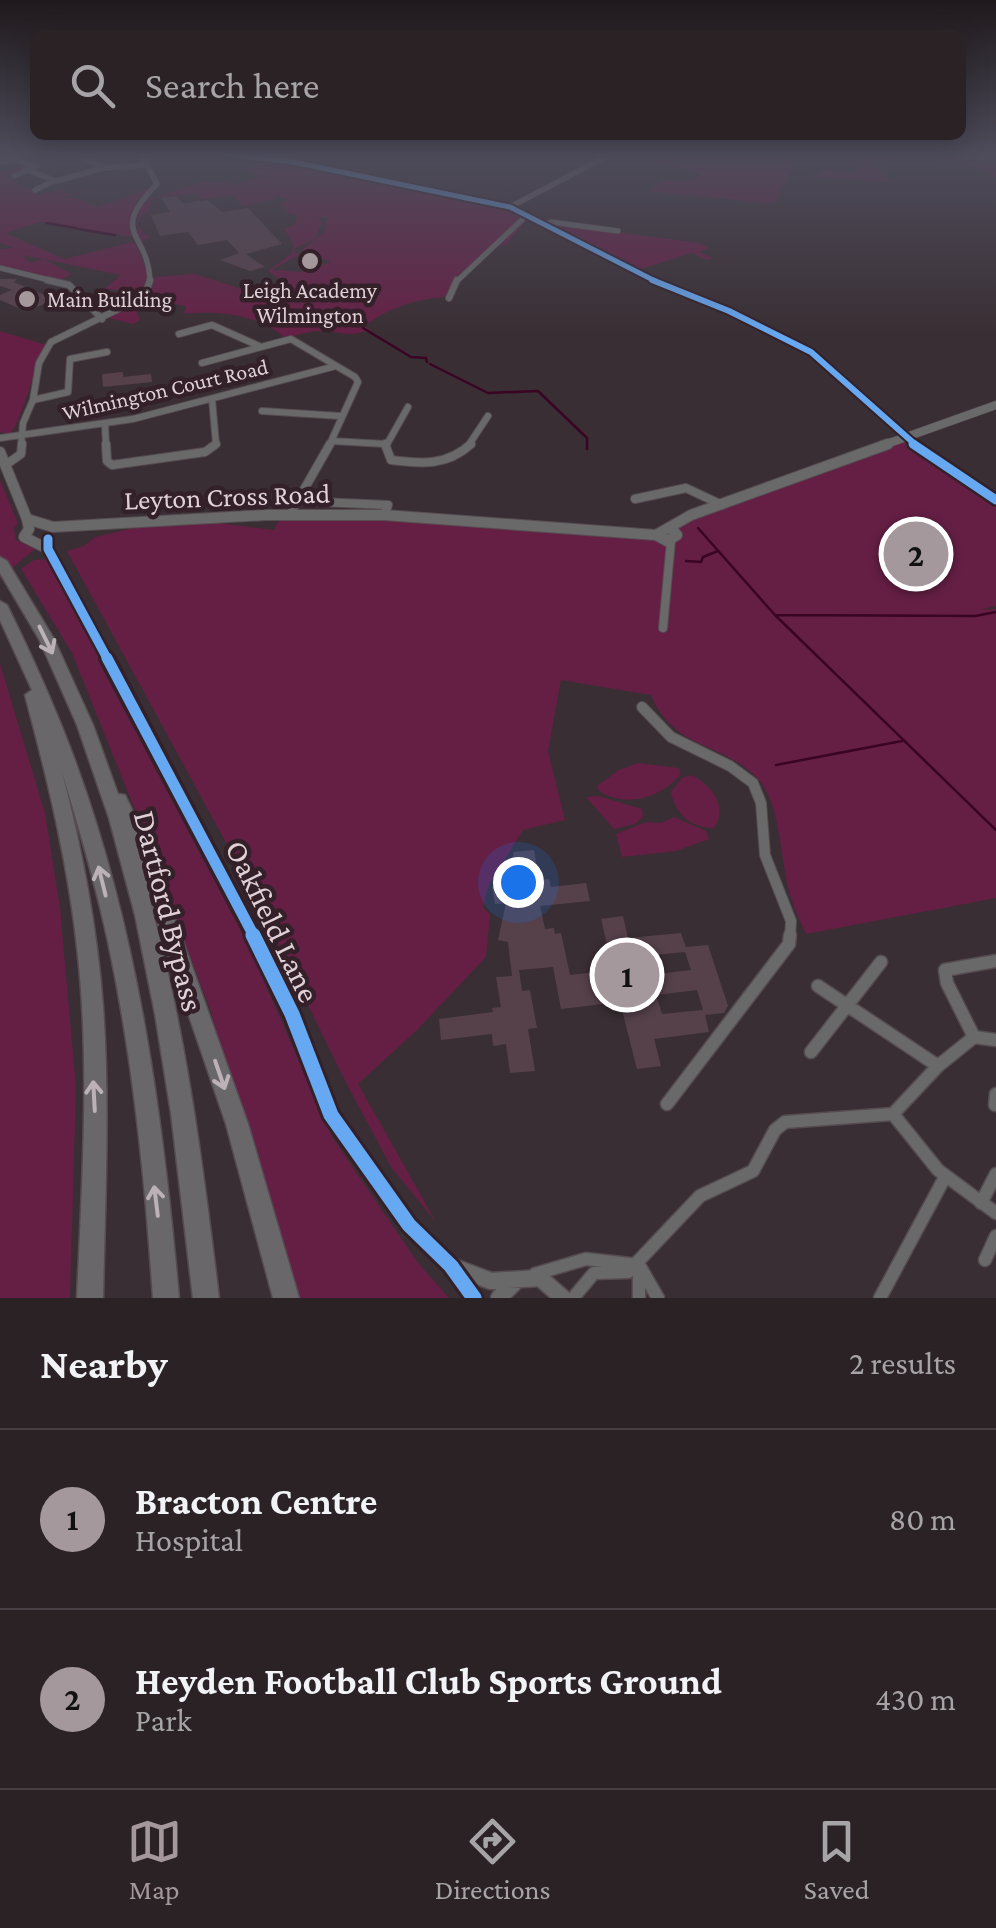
<!DOCTYPE html>
<html lang="en">
<head>
<meta charset="utf-8">
<style>
	body { margin:0; font-family:"Crimson Pro",serif; background:#372f32; color:#f1f3f6 }
	.you { position:absolute; left:518px; top:882px; width:35px; height:35px; margin:-25px; border:8px solid #fff; border-radius:50%; background:#1a73e8; box-shadow:0 0 0 15px #1a73e833 }
	.badge { display:grid; place-items:center; width:65px; height:65px; border-radius:50%; background:#a5989d; color:#111; font-size:32px; font-weight:700 }
	.pin { position:absolute; translate:-50% -50%; border:5px solid #fff; box-shadow:0 2px 10px #0006 }
	.list { margin:0; padding:0; list-style:none }
	h2 { display:flex; justify-content:space-between; align-items:center; height:130px; margin:0; padding:0 40px; font-size:42px }
	h2 small { font-size:32px; font-weight:400; color:#a6a4a7 }
	.list li { display:grid; grid-template-columns:65px 1fr auto; gap:30px; align-items:center; box-sizing:border-box; height:180px; padding:0 40px; border-top:2px solid #473f43 }
	.list b { display:block; font-size:38px; white-space:nowrap }
	.list p { margin:0; font-size:32px; white-space:nowrap; color:#a6a4a7 }
	.list em { font-size:32px; font-style:normal; color:#a6a4a7 }
	.icon { flex:none; width:55px; height:55px; fill:none; stroke:currentColor; stroke-width:2; stroke-linecap:round; stroke-linejoin:round }
	.map { position:relative; flex:none; width:996px; height:1298px; overflow:hidden }
	.search { position:absolute; background:#2b2226; box-shadow:0 5px 25px #0003; left:30px; right:30px; top:30px; height:110px; display:flex; align-items:center; gap:25px; box-sizing:border-box; padding:0 35px; border-radius:15px; color:#a6a4a7; font-size:38px }
	.sheet { height:490px; background:#2b2226 }
	nav { display:flex; justify-content:space-around; align-items:center; box-sizing:border-box; height:140px; border-top:2px solid #473f43; background:#2b2226; font-size:28px; color:#a6a4a7 }
	nav a { display:grid; justify-items:center; gap:5px }
	nav .on { color:#a5989d }
	.map>svg:first-child { display:block }
</style>
</head>
<body>
<div class="map">
<svg width="996" height="1298" viewBox="0 0 996 1298">
	<rect width="100%" height="100%" fill="#392e33"/>
	<path fill="#651f45" fill-rule="evenodd" d="M663 154H799L798 163 793 166 774 204 650 191 661 181H695L702 174 655 162 665 157Z
		M861 154H996V178C958 153 913 159 869 163L891 182 811 177 823 170 854 174 858 164 850 159Z
		M266 161 290 163 509 207 527 219 507 244 488 249 457 276 445 297C417 299 387 308 365 326L370 330C347 338 339 331 318 331 307 331 296 337 284 337 260 315 215 310 184 314L186 306 163 302 137 312 140 320 133 324 109 318 150 295 155 277 195 274 254 293 282 281 268 271 291 254 294 245 284 229 294 225 298 215 290 214 280 203 288 199 274 195 276 199 243 206 232 195 201 199 196 193 152 200 148 201 154 204 149 206 150 211 142 214 137 226 151 239 140 240 136 225 142 202 205 181 238 184 261 176 242 170 263 162 261 167ZM318 216 327 218 324 232 302 250 331 262 301 272 272 270 300 254 294 252 295 248 315 239 322 223Z
		M29 164 37 166 6 177 40 195 59 189 69 195 101 187 60 199 74 197 97 207 153 187 136 201 134 237 41 222 5 233 64 259 134 242 149 274 146 292 104 289 121 275 23 255 30 263 44 259 72 274 60 280 0 267V249L14 248 0 243V172Z
		M538 222 700 243 709 248 699 252 714 258 707 260 692 253 635 271Z
		M0 331 46 345C34 365 21 426 9 434L0 432Z
		M904 438 996 501V606L980 610 996 609V898L806 934C801 922 795 911 791 898 780 865 782 805 758 779 723 741 674 751 651 695L561 680 548 751 565 820 523 830 488 887 483 908 490 914 486 957 417 1030 358 1084 436 1222 391 1167 343 1077 254 894 67 551 84 546 95 537 134 528 218 523 274 530 279 520 291 518H379L668 537 677 525Z
		M0 480 18 523 14 528 16 540 35 549 0 578Z
		M46 559 233 910 332 1137 418 1263 449 1298H294L211 1012 145 835 72 653 21 569 34 560Z
		M0 664 45 813 60 908 76 1087 70 1298H0Z
		M638 763 679 768 681 774C662 797 627 809 599 791L597 786 619 770Z
		M691 775C711 784 729 807 714 828 690 828 675 813 671 792L682 778Z
		M598 796 642 809 643 817 635 824 614 829 586 797Z
		M674 817 706 831 709 839 676 851 622 857 616 834 646 822 661 823Z"/>
	<g fill="none" stroke-linecap="round" stroke-linejoin="round">
		<path stroke="#3a0423" stroke-width="2.5" d="M46 223 76 228
			M78 229 115 235
			M363 328 411 357 426 358 427 362
			M430 364 488 393 538 391 587 438V449
			M698 528 775 615 975 616 996 612
			M686 561 701 562 703 557 718 551
			M775 615 996 830
			M776 765 902 741"/>
	</g>
	<path fill="#56414b" fill-rule="evenodd" d="M177 196 182 203 208 200 222 212 248 208 282 244 246 254 265 267 250 271 220 260 239 253 227 240 198 245 188 232 160 236 151 215 170 212 161 198Z
		M0 279H17L14 282 56 300 25 311 0 300V295L12 290 0 286Z
		M123 372V377L151 374 152 382 103 387 102 374Z
		M534 850 539 880 549 879 551 887 586 883 590 901 540 906 545 929 554 928 555 934 561 933 570 975 613 970 601 919 623 916 628 938 681 933 686 947 708 945 728 1006 724 1013 705 1015 709 1032 654 1039 661 1066 637 1069 620 1002 561 1009 553 967 519 970 522 991 530 990 537 1028 528 1029 535 1071 510 1073 506 1044 493 1046 492 1034 441 1040 439 1019 493 1012 492 1008 501 1007 496 977 512 976 508 942 498 940 506 903 495 904 492 886 518 884 513 852ZM685 952 691 970 649 975 644 956ZM697 990 703 1010 662 1014 656 995Z"/>
	<g fill="none" stroke-linecap="round" stroke-linejoin="round">
		<g stroke="#564c50" stroke-width="6">
			<path id="minor-far4" d="M74 154 105 168 146 165
				M141 154 157 184C107 235 149 231 150 282
				M224 154 293 162 510 207 657 282
				M0 162 18 158
				M28 170 56 181 103 168
				M14 176 37 166 15 159
				M35 190 54 181
				M510 207 611 154
				M544 225 551 222 618 231
				M0 268 57 282
				M456 282 526 216"/>
		</g>
		<g stroke="#564c50" stroke-width="8">
			<path id="minor-far3" d="M47 280 69 285 102 319
				M652 280 729 311 811 352 917 446
				M449 298 457 280
				M179 334 212 325 259 346
				M202 363 291 339 355 377 358 382 329 446
				M212 399 216 444 213 446
				M33 400 68 392 70 359 107 352
				M262 411 340 416
				M105 424 106 446
				M0 438 133 419 336 366
				M332 441 385 444
				M21 446 23 423 33 400 39 363 51 342 145 296 150 280
				M386 446 408 407
				M468 446 488 416"/>
		</g>
		<g stroke="#564c50" stroke-width="10">
			<path id="minor-far2" d="M106 444 107 461 112 465 205 452 216 444
				M385 444 391 460C422 464 447 466 471 444
				M913 444 996 500
				M7 464 21 454 22 444
				M635 499 686 488 722 505
				M298 501 388 505 384 515
				M290 514 330 444
				M663 628 671 541"/>
		</g>
		<g stroke="#564c50" stroke-width="12">
			<path id="minor-far1" d="M642 707 671 737 730 766 753 783 761 803 765 855 791 921 790 938"/>
		</g>
		<g stroke="#564c50" stroke-width="15">
			<path id="minor" d="M818 986 938 1066
				M974 1037 947 983 945 970 996 961
				M811 1052 881 962
				M667 1104 789 944 790 935
				M995 1105 996 1094
				M893 1114 938 1170 996 1213
				M981 1203 996 1174
				M985 1260 996 1236
				M639 1265 658 1298
				M639 1268V1298
				M535 1274 586 1259 639 1265
				M573 1298 594 1273 628 1272 700 1196 753 1171 775 1130 785 1122 893 1114 938 1066 974 1037 996 1040
				M880 1298 944 1179"/>
		</g>
		<g stroke="#564c50" stroke-width="9">
			<path id="tertiary-far3" d="M881 446 996 405"/>
		</g>
		<g stroke="#564c50" stroke-width="12">
			<path id="tertiary-far2" d="M0 452 27 519 29 529 24 537 48 549
				M27 519 53 527 266 515H384L656 535 667 541 677 535 672 529
				M656 535 691 515 888 444
				M48 539V549L108 660"/>
		</g>
		<g stroke="#564c50" stroke-width="15">
			<path id="tertiary-far1" d="M107 658 255 938"/>
		</g>
		<g stroke="#564c50" stroke-width="19">
			<path id="tertiary" d="M253 935 292 1014 331 1115 409 1225 451 1266 474 1298
				M451 1266 491 1281 540 1278 563 1298
				M499 1298 517 1280"/>
		</g>
		<g stroke="#564c50" stroke-width="3">
			<path id="trunk" d="M0 557 7 561 54 639 93 725 118 794 125 795 150 848 248 1124 299 1298H273L226 1124 150 902C186 1031 203 1166 219 1298H193L171 1113 155 1014 135 915 109 818 77 725 39 639 0 573Z
				M0 601 7 605C33 658 57 711 77 766 139 937 163 1118 179 1298H153C145 1179 133 1059 108 942 96 885 79 828 62 772 82 849 97 927 103 1006 110 1103 105 1201 103 1298H77C82 1184 90 1069 78 956 69 867 48 781 25 695L32 690 0 620Z"/>
		</g>
		<use href="#minor-far4" stroke="#69696a" stroke-width="5"/>
		<use href="#minor-far3" stroke="#69696a" stroke-width="6"/>
		<use href="#minor-far2" stroke="#69696a" stroke-width="8"/>
		<use href="#minor-far1" stroke="#69696a" stroke-width="10"/>
		<use href="#minor" stroke="#69696a" stroke-width="12"/>
		<use href="#tertiary-far3" stroke="#69696a" stroke-width="8"/>
		<use href="#tertiary-far2" stroke="#69696a" stroke-width="10"/>
		<use href="#tertiary-far1" stroke="#69696a" stroke-width="12"/>
		<use href="#tertiary" stroke="#69696a" stroke-width="16"/>
		<use href="#trunk" fill="#6a676a" fill-rule="evenodd"/>
		<g stroke="#332028" stroke-width="9">
			<path id="cycleway-far4" d="M224 154 293 162 510 207 657 282"/>
		</g>
		<g stroke="#332028" stroke-width="10">
			<path id="cycleway-far3" d="M652 280 729 311 811 352 917 446"/>
		</g>
		<g stroke="#332028" stroke-width="14">
			<path id="cycleway-far2" d="M913 444 996 500
				M48 539V549L108 660"/>
		</g>
		<g stroke="#332028" stroke-width="18">
			<path id="cycleway-far1" d="M107 658 255 938"/>
		</g>
		<g stroke="#332028" stroke-width="21">
			<path id="cycleway" d="M253 935 292 1014 331 1115 409 1225 451 1266 474 1298"/>
		</g>
		<use href="#cycleway-far4" stroke="#66a8f1" stroke-width="5"/>
		<use href="#cycleway-far3" stroke="#66a8f1" stroke-width="6"/>
		<use href="#cycleway-far2" stroke="#66a8f1" stroke-width="9"/>
		<use href="#cycleway-far1" stroke="#66a8f1" stroke-width="11"/>
		<use href="#cycleway" stroke="#66a8f1" stroke-width="15"/>
	</g>
	<defs><path id="oneway-shaft" d="M-6 0H5M1.5-3L5.5 0L1.5 3" fill="none" stroke-width="1.6" stroke-linecap="round" stroke-linejoin="round" transform="scale(2.5)"/></defs>
	<g stroke="#bcb1b6">
		<use href="#oneway-shaft" transform="translate(46 640) rotate(64)"/>
		<use href="#oneway-shaft" transform="translate(102 881) rotate(-104)"/>
		<use href="#oneway-shaft" transform="translate(220 1075) rotate(71)"/>
		<use href="#oneway-shaft" transform="translate(94 1096) rotate(-93)"/>
		<use href="#oneway-shaft" transform="translate(156 1201) rotate(-97)"/>
	</g>
	<linearGradient id="sky" x2="0" y2="1"><stop stop-color="#1f191c"/><stop offset="0.46" stop-color="#4e4c5b"/><stop offset="1" stop-color="#4e4c5b" stop-opacity="0"/></linearGradient>
	<rect width="996" height="336" fill="url(#sky)"/>
	<g fill="#a5989d" stroke="#332028" stroke-width="4">
		<circle cx="310" cy="261" r="10"/>
		<circle cx="27" cy="299" r="10"/>
	</g>
	<g text-anchor="middle" stroke-width="9" stroke-linejoin="round" paint-order="stroke">
		<g font-size="22" fill="#dfd1d6" stroke="#332028">
			<text x="310" y="298">Leigh Academy<tspan x="310" dy="25">Wilmington</tspan></text>
			<text x="47" y="307" text-anchor="start">Main Building</text>
		</g>
		<g font-size="22" fill="#dfd1d6" stroke="#332028">
			<text transform="translate(165 389) rotate(-13)" y="8">Wilmington Court Road</text>
		</g>
		<g font-size="28" fill="#dfd1d6" stroke="#332028">
			<text transform="translate(227 496) rotate(-2)" y="10">Leyton Cross Road</text>
		</g>
		<g font-size="32" fill="#dfd1d6" stroke="#332028">
			<text transform="translate(169 911) rotate(76)" y="11">Dartford Bypass</text>
			<text transform="translate(273 921) rotate(64)" y="11">Oakfield Lane</text>
		</g>
	</g>
</svg>
<div class="you"></div>
<div class="pin badge" style="left:627px;top:975px">1</div>
<div class="pin badge" style="left:916px;top:554px">2</div>
<div class="search"><svg class="icon" aria-label="search" viewBox="0 0 24 24"><circle cx="10" cy="10" r="6"/><path d="M15 15l6 6"/></svg>Search here</div>
</div>
<section class="sheet">
<h2>Nearby<small>2 results</small></h2>
<ul class="list">
<li><span class="badge">1</span><div><b>Bracton Centre</b><p>Hospital</p></div><em>80 m</em></li>
<li><span class="badge">2</span><div><b>Heyden Football Club Sports Ground</b><p>Park</p></div><em>430 m</em></li>
</ul>
</section>
<nav>
<a class="on"><svg class="icon" aria-label="map" viewBox="0 0 24 24"><path d="M3 6l6-2 6 2 6-2v14l-6 2-6-2-6 2zM9 4v14M15 6v14"/></svg>Map</a>
<a><svg class="icon" aria-label="directions" viewBox="0 0 24 24"><path d="M12 3l9 9-9 9-9-9zM9 14v-3h6M13 9l2 2-2 2"/></svg>Directions</a>
<a><svg class="icon" aria-label="saved" viewBox="0 0 24 24"><path d="M7 4h10v16l-5-4-5 4z"/></svg>Saved</a>
</nav>
</body>
</html>
